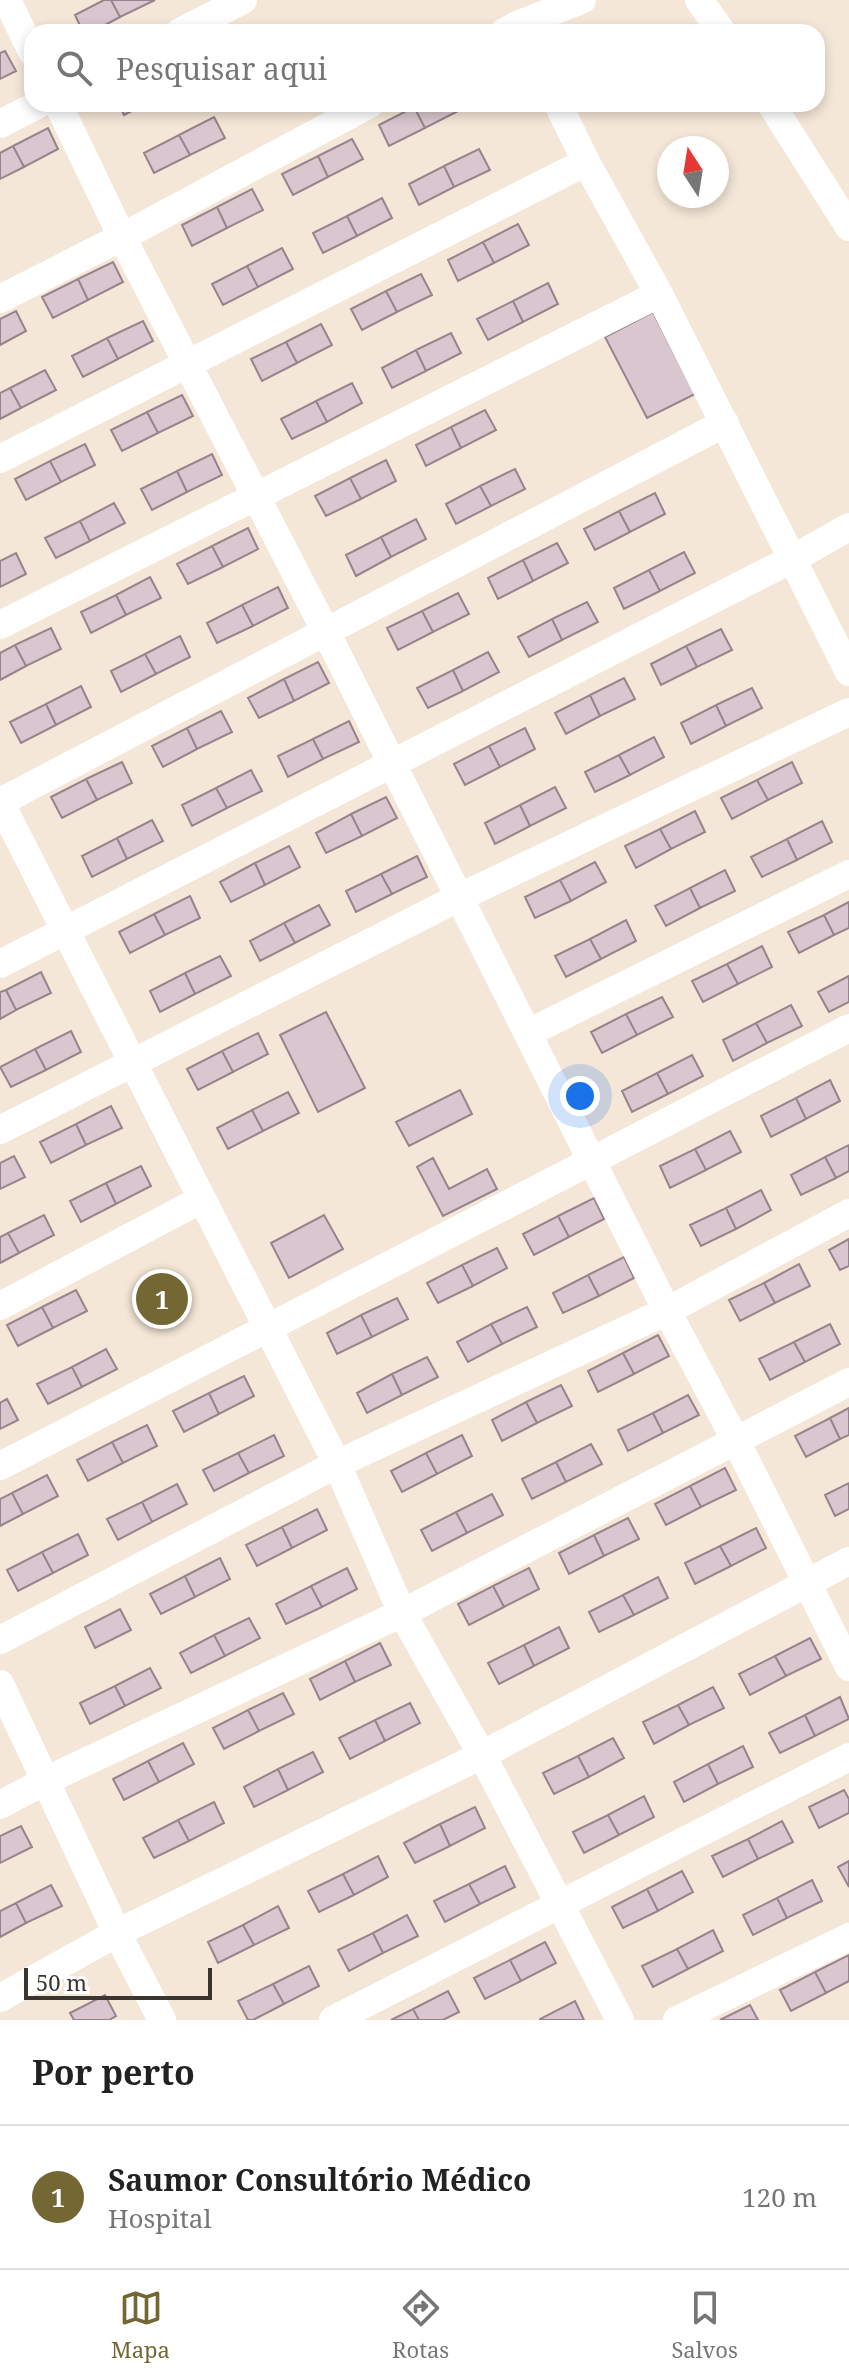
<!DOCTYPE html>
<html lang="pt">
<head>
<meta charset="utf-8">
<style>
	body { margin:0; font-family:"Noto Serif",serif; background:#f2f2f2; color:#222 }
	.compass { position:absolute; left:657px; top:136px; width:72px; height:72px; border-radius:50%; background:#fff; box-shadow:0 4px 12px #0003; rotate:348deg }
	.scale { position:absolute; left:24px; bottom:20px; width:188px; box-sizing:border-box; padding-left:8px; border:4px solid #3a352f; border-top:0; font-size:22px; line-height:28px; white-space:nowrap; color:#3a352f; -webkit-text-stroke:6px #fff; paint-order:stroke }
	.you { position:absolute; left:580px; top:1096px; width:28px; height:28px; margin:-20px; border:6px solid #fff; border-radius:50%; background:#1a73e8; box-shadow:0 0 0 12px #1a73e833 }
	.badge { display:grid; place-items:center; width:52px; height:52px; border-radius:50%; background:#736734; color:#fff; font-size:26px; font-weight:700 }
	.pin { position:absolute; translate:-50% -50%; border:4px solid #fff; box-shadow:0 2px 8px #0006 }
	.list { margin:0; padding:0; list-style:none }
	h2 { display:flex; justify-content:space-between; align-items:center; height:104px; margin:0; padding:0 32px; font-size:34px }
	h2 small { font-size:26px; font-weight:400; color:#767676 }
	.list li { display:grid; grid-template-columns:52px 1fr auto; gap:24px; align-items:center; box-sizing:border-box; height:144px; padding:0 32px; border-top:2px solid #e0e0e0 }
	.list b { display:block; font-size:30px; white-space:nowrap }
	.list p { margin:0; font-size:26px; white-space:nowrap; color:#767676 }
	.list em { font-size:26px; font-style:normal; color:#767676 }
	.icon { flex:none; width:44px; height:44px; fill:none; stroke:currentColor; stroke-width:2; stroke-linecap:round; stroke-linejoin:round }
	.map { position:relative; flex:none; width:849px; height:2020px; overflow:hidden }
	.search { position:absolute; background:#fff; box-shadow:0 4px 12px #0003; left:24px; right:24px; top:24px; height:88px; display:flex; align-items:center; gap:20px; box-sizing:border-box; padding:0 28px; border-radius:24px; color:#767676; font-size:30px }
	.sheet { height:248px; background:#fff }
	nav { display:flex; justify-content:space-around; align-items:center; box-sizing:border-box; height:112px; border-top:2px solid #e0e0e0; background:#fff; font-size:22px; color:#767676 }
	nav a { display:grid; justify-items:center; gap:4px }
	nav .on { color:#736734 }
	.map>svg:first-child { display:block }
</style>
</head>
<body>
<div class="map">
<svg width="849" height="2020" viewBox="0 0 849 2020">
	<rect width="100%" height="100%" fill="#f4e7d7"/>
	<path fill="#dac6ce" stroke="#96838b" stroke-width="2" d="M104 0H111L120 17 92 32H83L75 15Z
		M111 0H155L120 17Z
		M5 51 16 71 0 79V53Z
		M119 104H145L124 115Z
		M421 104H456L460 110 425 128 414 107Z
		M414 107 425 128 389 146 379 125Z
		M214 117 225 138 190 155 179 135Z
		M48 128 58 149 24 167 13 146Z
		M179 135 190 155 154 173 144 153Z
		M352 139 363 159 328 177 318 156Z
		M13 146 24 167 0 179V153Z
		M479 149 490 170 454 187 444 166Z
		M318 156 328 177 293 195 282 174Z
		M444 166 454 187 419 205 409 184Z
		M252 189 263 210 227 228 217 207Z
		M382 198 392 218 357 236 347 216Z
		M217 207 227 228 192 246 182 225Z
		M347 216 357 236 323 253 313 233Z
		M518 224 529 245 494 263 483 242Z
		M483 242 494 263 458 281 448 260Z
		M282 248 293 269 258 287 247 266Z
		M113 262 123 282 88 300 78 279Z
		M247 266 258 287 223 305 212 284Z
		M421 274 432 295 397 312 386 291Z
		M78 279 88 300 53 318 42 297Z
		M548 283 558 304 523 322 513 301Z
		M386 291 397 312 362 330 351 309Z
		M513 301 523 322 488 340 477 319Z
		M16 311 26 331 0 345V319Z
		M653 312 695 394 647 418 605 337Z
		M143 321 153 341 118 359 107 338Z
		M321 324 332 345 297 363 286 342Z
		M451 333 461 353 426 371 416 350Z
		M107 338 118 359 83 377 72 356Z
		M286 342 297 363 262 381 251 359Z
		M416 350 426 371 392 388 382 368Z
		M45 370 56 390 21 408 10 388Z
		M352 383 362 403 327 422 316 401Z
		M10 388 21 408 0 419V393Z
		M182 395 193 416 158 433 147 412Z
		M316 401 327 422 292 439 281 419Z
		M485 410 496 430 461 448 451 427Z
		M147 412 158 433 122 451 111 430Z
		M451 427 461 448 426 466 416 445Z
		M85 444 95 465 61 482 50 461Z
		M212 454 222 475 187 492 177 471Z
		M386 460 396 481 361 499 350 478Z
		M50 461 61 482 26 500 15 479Z
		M515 469 525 489 491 506 480 486Z
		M177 471 187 492 152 510 141 489Z
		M350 478 361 499 326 516 315 496Z
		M480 486 491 506 456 524 446 504Z
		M655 493 665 514 630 532 619 511Z
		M114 503 125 523 90 541 80 521Z
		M619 511 630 532 595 550 584 529Z
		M416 519 426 539 391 557 381 537Z
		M80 521 90 541 56 558 45 538Z
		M248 528 258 549 223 567 212 546Z
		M381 537 391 557 356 576 346 555Z
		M557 543 568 563 533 581 523 560Z
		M212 546 223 567 188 584 177 564Z
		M684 552 695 573 660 591 649 570Z
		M16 553 26 574 0 587V561Z
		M523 560 533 581 498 599 488 578Z
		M649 570 660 591 624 609 614 588Z
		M150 577 161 598 126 615 116 595Z
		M278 587 288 608 253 626 242 605Z
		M458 593 469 614 433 632 422 611Z
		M116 595 126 615 91 633 81 612Z
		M587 602 598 622 562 640 552 619Z
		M242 605 253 626 217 643 207 623Z
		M422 611 433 632 398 650 387 628Z
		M552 619 562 640 529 657 518 637Z
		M51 628 61 649 26 666 15 645Z
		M721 629 732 650 697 667 686 646Z
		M180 636 190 657 156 674 145 654Z
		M15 645 26 666 0 680V653Z
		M686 646 697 667 661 685 651 664Z
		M488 652 499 672 463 691 453 670Z
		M145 654 156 674 121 692 111 671Z
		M318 662 329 683 294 701 284 679Z
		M453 670 463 691 428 708 417 688Z
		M624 678 635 699 600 716 590 695Z
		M284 679 294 701 259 718 248 698Z
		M81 686 91 707 56 725 46 704Z
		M752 688 762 708 726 726 716 705Z
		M590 695 600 716 566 734 555 713Z
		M46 704 56 725 21 743 10 722Z
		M716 705 726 726 691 744 681 723Z
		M221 711 232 732 197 749 187 728Z
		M349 721 359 742 323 759 313 739Z
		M187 728 197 749 163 767 152 746Z
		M525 728 535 749 500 767 489 746Z
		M654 737 664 757 630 775 619 755Z
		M313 739 323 759 288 777 278 756Z
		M489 746 500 767 465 785 454 764Z
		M619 755 630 775 595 792 585 772Z
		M122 762 132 783 97 800 86 779Z
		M792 762 802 783 768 800 757 780Z
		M251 770 262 791 227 808 216 788Z
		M86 779 97 800 62 818 51 797Z
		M757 780 768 800 732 819 721 798Z
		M555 787 566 808 530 826 520 805Z
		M216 788 227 808 192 826 182 805Z
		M386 797 397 818 362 836 351 814Z
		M520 805 530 826 495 844 485 823Z
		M695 811 705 832 671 849 660 829Z
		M351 814 362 836 326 853 316 833Z
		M152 820 163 841 127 859 117 838Z
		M822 821 832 842 797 860 787 839Z
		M660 829 671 849 636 868 625 846Z
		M117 838 127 859 92 877 82 856Z
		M787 839 797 860 762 877 751 857Z
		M289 846 300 867 265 885 255 863Z
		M417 856 427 877 392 894 381 874Z
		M595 862 606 882 571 901 560 880Z
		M255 863 265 885 231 902 220 882Z
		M725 870 735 891 700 908 690 888Z
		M381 874 392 894 356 912 346 891Z
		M560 880 571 901 535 918 525 897Z
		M690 888 700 908 666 926 655 906Z
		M190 896 200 918 165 935 154 914Z
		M849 902V928L834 935 824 915Z
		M319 905 330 925 295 943 284 923Z
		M154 914 165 935 130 953 119 932Z
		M824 915 834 935 799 953 788 932Z
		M626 920 636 941 601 959 590 939Z
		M284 923 295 943 260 961 250 941Z
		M590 939 601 959 566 977 555 956Z
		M762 946 772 967 738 984 727 964Z
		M220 956 231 976 195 994 185 973Z
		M727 964 738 984 703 1002 692 981Z
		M41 972 51 993 16 1010 6 990Z
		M185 973 195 994 160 1012 150 991Z
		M849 976V1002L829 1012 818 992Z
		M6 990 16 1010 0 1019V992Z
		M662 997 673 1017 637 1035 626 1014Z
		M791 1005 802 1026 767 1043 756 1023Z
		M326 1012 365 1088 318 1112 280 1035Z
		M626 1014 637 1035 602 1053 591 1032Z
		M756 1023 767 1043 733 1061 723 1040Z
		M71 1031 81 1052 46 1070 35 1049Z
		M258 1033 268 1054 233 1072 222 1051Z
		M35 1049 46 1070 11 1087 0 1067Z
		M222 1051 233 1072 198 1090 187 1069Z
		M692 1055 703 1076 668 1094 657 1073Z
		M657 1073 668 1094 632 1112 622 1091Z
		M830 1080 840 1101 806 1119 796 1098Z
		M460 1090 472 1114 409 1146 396 1122Z
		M288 1092 299 1113 263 1131 252 1110Z
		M796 1098 806 1119 771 1137 761 1116Z
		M111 1106 122 1128 86 1145 76 1124Z
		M252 1110 263 1131 228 1149 217 1128Z
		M76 1124 86 1145 51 1163 40 1142Z
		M730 1131 741 1152 706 1170 695 1149Z
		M849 1145V1171L836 1178 825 1157Z
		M695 1149 706 1170 670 1188 660 1166Z
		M14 1156 25 1177 0 1189V1163Z
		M825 1157 836 1178 801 1195 791 1175Z
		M433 1158 449 1189 487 1169 497 1189 443 1216 417 1167Z
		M141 1166 151 1186 116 1204 106 1183Z
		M106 1183 116 1204 81 1222 70 1201Z
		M761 1190 771 1210 736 1229 726 1208Z
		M594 1198 604 1219 569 1237 558 1216Z
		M726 1208 736 1229 701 1246 690 1225Z
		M44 1215 54 1235 19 1253 8 1233Z
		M324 1215 343 1249 289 1278 271 1243Z
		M558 1216 569 1237 534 1255 523 1234Z
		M8 1233 19 1253 0 1263V1237Z
		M849 1239V1266L840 1270 829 1250Z
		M497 1248 507 1268 473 1286 462 1265Z
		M624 1257 634 1278 599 1296 588 1275Z
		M799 1264 810 1286 775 1303 764 1283Z
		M462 1265 473 1286 438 1303 427 1283Z
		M588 1275 599 1296 563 1313 553 1293Z
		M764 1283 775 1303 740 1321 729 1300Z
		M76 1290 87 1311 53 1328 42 1307Z
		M397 1298 408 1319 372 1337 361 1315Z
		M42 1307 53 1328 18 1346 7 1325Z
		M527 1307 537 1327 502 1344 491 1324Z
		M361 1315 372 1337 337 1354 327 1333Z
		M491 1324 502 1344 468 1362 457 1342Z
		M830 1324 840 1344 805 1362 794 1342Z
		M658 1335 669 1356 634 1374 623 1353Z
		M794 1342 805 1362 770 1380 759 1359Z
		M106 1349 117 1369 82 1387 72 1367Z
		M623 1353 634 1374 598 1392 588 1371Z
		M427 1357 438 1377 402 1395 392 1374Z
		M72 1367 82 1387 48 1404 37 1384Z
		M392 1374 402 1395 367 1413 357 1393Z
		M244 1376 254 1396 219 1414 209 1393Z
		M561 1385 572 1406 537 1423 526 1402Z
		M209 1393 219 1414 184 1432 173 1411Z
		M688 1395 699 1415 663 1433 653 1413Z
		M7 1399 18 1420 0 1429V1403Z
		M526 1402 537 1423 502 1441 492 1420Z
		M849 1408V1435L840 1439 830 1418Z
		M653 1413 663 1433 628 1451 618 1430Z
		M830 1418 840 1439 806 1457 795 1436Z
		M147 1425 157 1446 123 1463 112 1442Z
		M274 1435 284 1456 249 1473 238 1453Z
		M462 1435 472 1456 437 1474 426 1453Z
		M112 1442 123 1463 88 1481 77 1460Z
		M591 1444 602 1464 566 1482 556 1462Z
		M238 1453 249 1473 214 1491 203 1470Z
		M426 1453 437 1474 402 1492 391 1471Z
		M556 1462 566 1482 532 1499 522 1479Z
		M725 1468 736 1490 701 1507 690 1486Z
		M47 1475 58 1496 23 1514 12 1493Z
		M849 1483V1509L835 1516 825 1495Z
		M177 1484 187 1504 152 1522 142 1502Z
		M690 1486 701 1507 666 1525 655 1504Z
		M12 1493 23 1514 0 1526V1499Z
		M492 1494 503 1515 467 1533 456 1512Z
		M142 1502 152 1522 118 1540 107 1519Z
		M317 1509 327 1530 292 1548 282 1527Z
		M456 1512 467 1533 432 1551 421 1530Z
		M628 1518 639 1539 604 1556 594 1535Z
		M282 1527 292 1548 257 1566 246 1545Z
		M756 1528 766 1548 731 1566 720 1546Z
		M78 1534 88 1555 53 1573 42 1552Z
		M594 1535 604 1556 569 1574 559 1553Z
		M720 1546 731 1566 695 1584 685 1563Z
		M42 1552 53 1573 18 1591 7 1570Z
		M220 1558 230 1579 195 1597 185 1576Z
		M347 1568 357 1589 322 1607 311 1586Z
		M529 1568 539 1589 504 1607 493 1586Z
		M185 1576 195 1597 161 1614 150 1594Z
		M658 1577 668 1598 634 1615 623 1595Z
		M311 1586 322 1607 286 1624 276 1604Z
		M493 1586 504 1607 469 1625 458 1604Z
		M623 1595 634 1615 599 1632 589 1612Z
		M120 1609 131 1630 95 1648 85 1627Z
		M249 1618 260 1638 225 1656 214 1635Z
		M559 1627 569 1648 534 1666 524 1645Z
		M214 1635 225 1656 191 1673 180 1653Z
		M810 1638 821 1659 786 1676 775 1656Z
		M380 1643 391 1665 355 1682 345 1661Z
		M524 1645 534 1666 499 1684 488 1663Z
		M775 1656 786 1676 750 1695 739 1674Z
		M345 1661 355 1682 320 1700 310 1679Z
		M150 1668 161 1688 125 1706 115 1686Z
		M115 1686 125 1706 90 1724 80 1703Z
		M713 1687 724 1708 689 1725 678 1705Z
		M283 1693 294 1714 259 1731 248 1710Z
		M840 1697 849 1719 815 1736 805 1715Z
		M410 1703 420 1723 385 1741 375 1720Z
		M678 1705 689 1725 654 1744 643 1722Z
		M248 1710 259 1731 224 1749 213 1728Z
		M805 1715 815 1736 780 1753 769 1733Z
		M375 1720 385 1741 350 1759 339 1738Z
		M613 1738 624 1758 589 1777 578 1756Z
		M183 1743 194 1764 159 1782 148 1761Z
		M743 1746 753 1767 718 1784 708 1764Z
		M313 1752 323 1772 288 1790 278 1769Z
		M578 1756 589 1777 554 1794 543 1773Z
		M148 1761 159 1782 124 1800 113 1779Z
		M708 1764 718 1784 684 1802 674 1782Z
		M278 1769 288 1790 254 1807 244 1787Z
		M844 1790 849 1799V1813L819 1828 809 1807Z
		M644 1796 654 1817 619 1835 608 1815Z
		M214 1802 224 1823 189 1841 178 1820Z
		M475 1807 485 1828 450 1846 440 1824Z
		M608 1815 619 1835 584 1853 573 1832Z
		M178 1820 189 1841 154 1858 143 1838Z
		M782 1821 793 1842 758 1859 748 1839Z
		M440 1824 450 1846 415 1863 404 1843Z
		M21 1826 32 1847 0 1863V1836Z
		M748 1839 758 1859 723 1877 712 1856Z
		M378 1856 388 1877 354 1895 343 1874Z
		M849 1861V1887L838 1867Z
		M505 1866 515 1887 480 1904 469 1884Z
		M682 1871 693 1892 658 1911 647 1889Z
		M343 1874 354 1895 319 1912 308 1891Z
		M812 1880 822 1901 787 1918 777 1898Z
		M469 1884 480 1904 445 1922 434 1901Z
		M51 1885 62 1906 26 1923 16 1903Z
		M647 1889 658 1911 623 1928 612 1907Z
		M777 1898 787 1918 753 1935 743 1915Z
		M16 1903 26 1923 0 1937V1911Z
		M278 1906 289 1928 254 1945 243 1925Z
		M407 1915 418 1936 383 1953 373 1933Z
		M243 1925 254 1945 218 1963 208 1942Z
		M713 1930 723 1951 688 1969 677 1949Z
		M373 1933 383 1953 349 1971 338 1950Z
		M545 1942 556 1963 521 1981 510 1960Z
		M677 1949 688 1969 653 1987 642 1966Z
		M849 1955V1981L826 1993 815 1972Z
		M510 1960 521 1981 485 1999 474 1978Z
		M309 1966 319 1986 284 2004 273 1984Z
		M815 1972 826 1993 791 2011 780 1990Z
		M273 1984 284 2004 253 2020H248L238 2001Z
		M448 1991 459 2012 443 2020H419L413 2009Z
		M105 1995 116 2016 109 2020H74L70 2013Z
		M575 2001 584 2020H540V2019Z
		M750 2005 758 2020H720Z
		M413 2009 419 2020H391Z"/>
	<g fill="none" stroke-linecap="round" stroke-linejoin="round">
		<path stroke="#fff" stroke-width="28" d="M7 0 32 52
			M699 0 722 32
			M180 32 243 0
			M504 32 519 24 582 0
			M58 104 122 237 326 632 667 1311 736 1441 849 1667
			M558 104 586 162 659 294 849 672
			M771 104 849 227
			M0 124 39 104
			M0 299 122 237 370 104
			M0 459 586 162
			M0 625 659 294
			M0 802 337 1464 402 1613 482 1755 620 2020
			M0 802 725 423
			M0 964 794 558 849 527
			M528 1033 849 874
			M0 1130 460 897 849 712
			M0 1306 202 1199
			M0 1466 849 1028
			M0 1640 337 1464 667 1311 849 1213
			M0 1684 117 1933 162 2020
			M0 1805 45 1781 402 1613 849 1382
			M0 1998 117 1933 482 1755 849 1561
			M333 2020 849 1757
			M677 2020 849 1937"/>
	</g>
</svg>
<svg class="compass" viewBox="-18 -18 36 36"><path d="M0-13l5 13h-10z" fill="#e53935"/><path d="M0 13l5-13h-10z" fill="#767676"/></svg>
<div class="scale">50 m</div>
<div class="you"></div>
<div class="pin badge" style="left:162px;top:1299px">1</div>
<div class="search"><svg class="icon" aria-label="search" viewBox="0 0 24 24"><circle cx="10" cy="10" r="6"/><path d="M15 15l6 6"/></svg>Pesquisar aqui</div>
</div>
<section class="sheet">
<h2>Por perto<small></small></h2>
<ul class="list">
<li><span class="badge">1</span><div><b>Saumor Consultório Médico</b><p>Hospital</p></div><em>120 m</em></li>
</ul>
</section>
<nav>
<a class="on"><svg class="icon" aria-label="map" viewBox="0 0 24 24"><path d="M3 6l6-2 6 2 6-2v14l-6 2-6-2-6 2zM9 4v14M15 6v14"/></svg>Mapa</a>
<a><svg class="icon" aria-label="directions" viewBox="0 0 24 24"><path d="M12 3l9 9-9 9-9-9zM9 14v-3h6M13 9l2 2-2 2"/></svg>Rotas</a>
<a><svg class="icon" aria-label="saved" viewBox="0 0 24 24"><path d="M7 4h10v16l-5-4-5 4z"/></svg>Salvos</a>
</nav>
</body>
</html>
